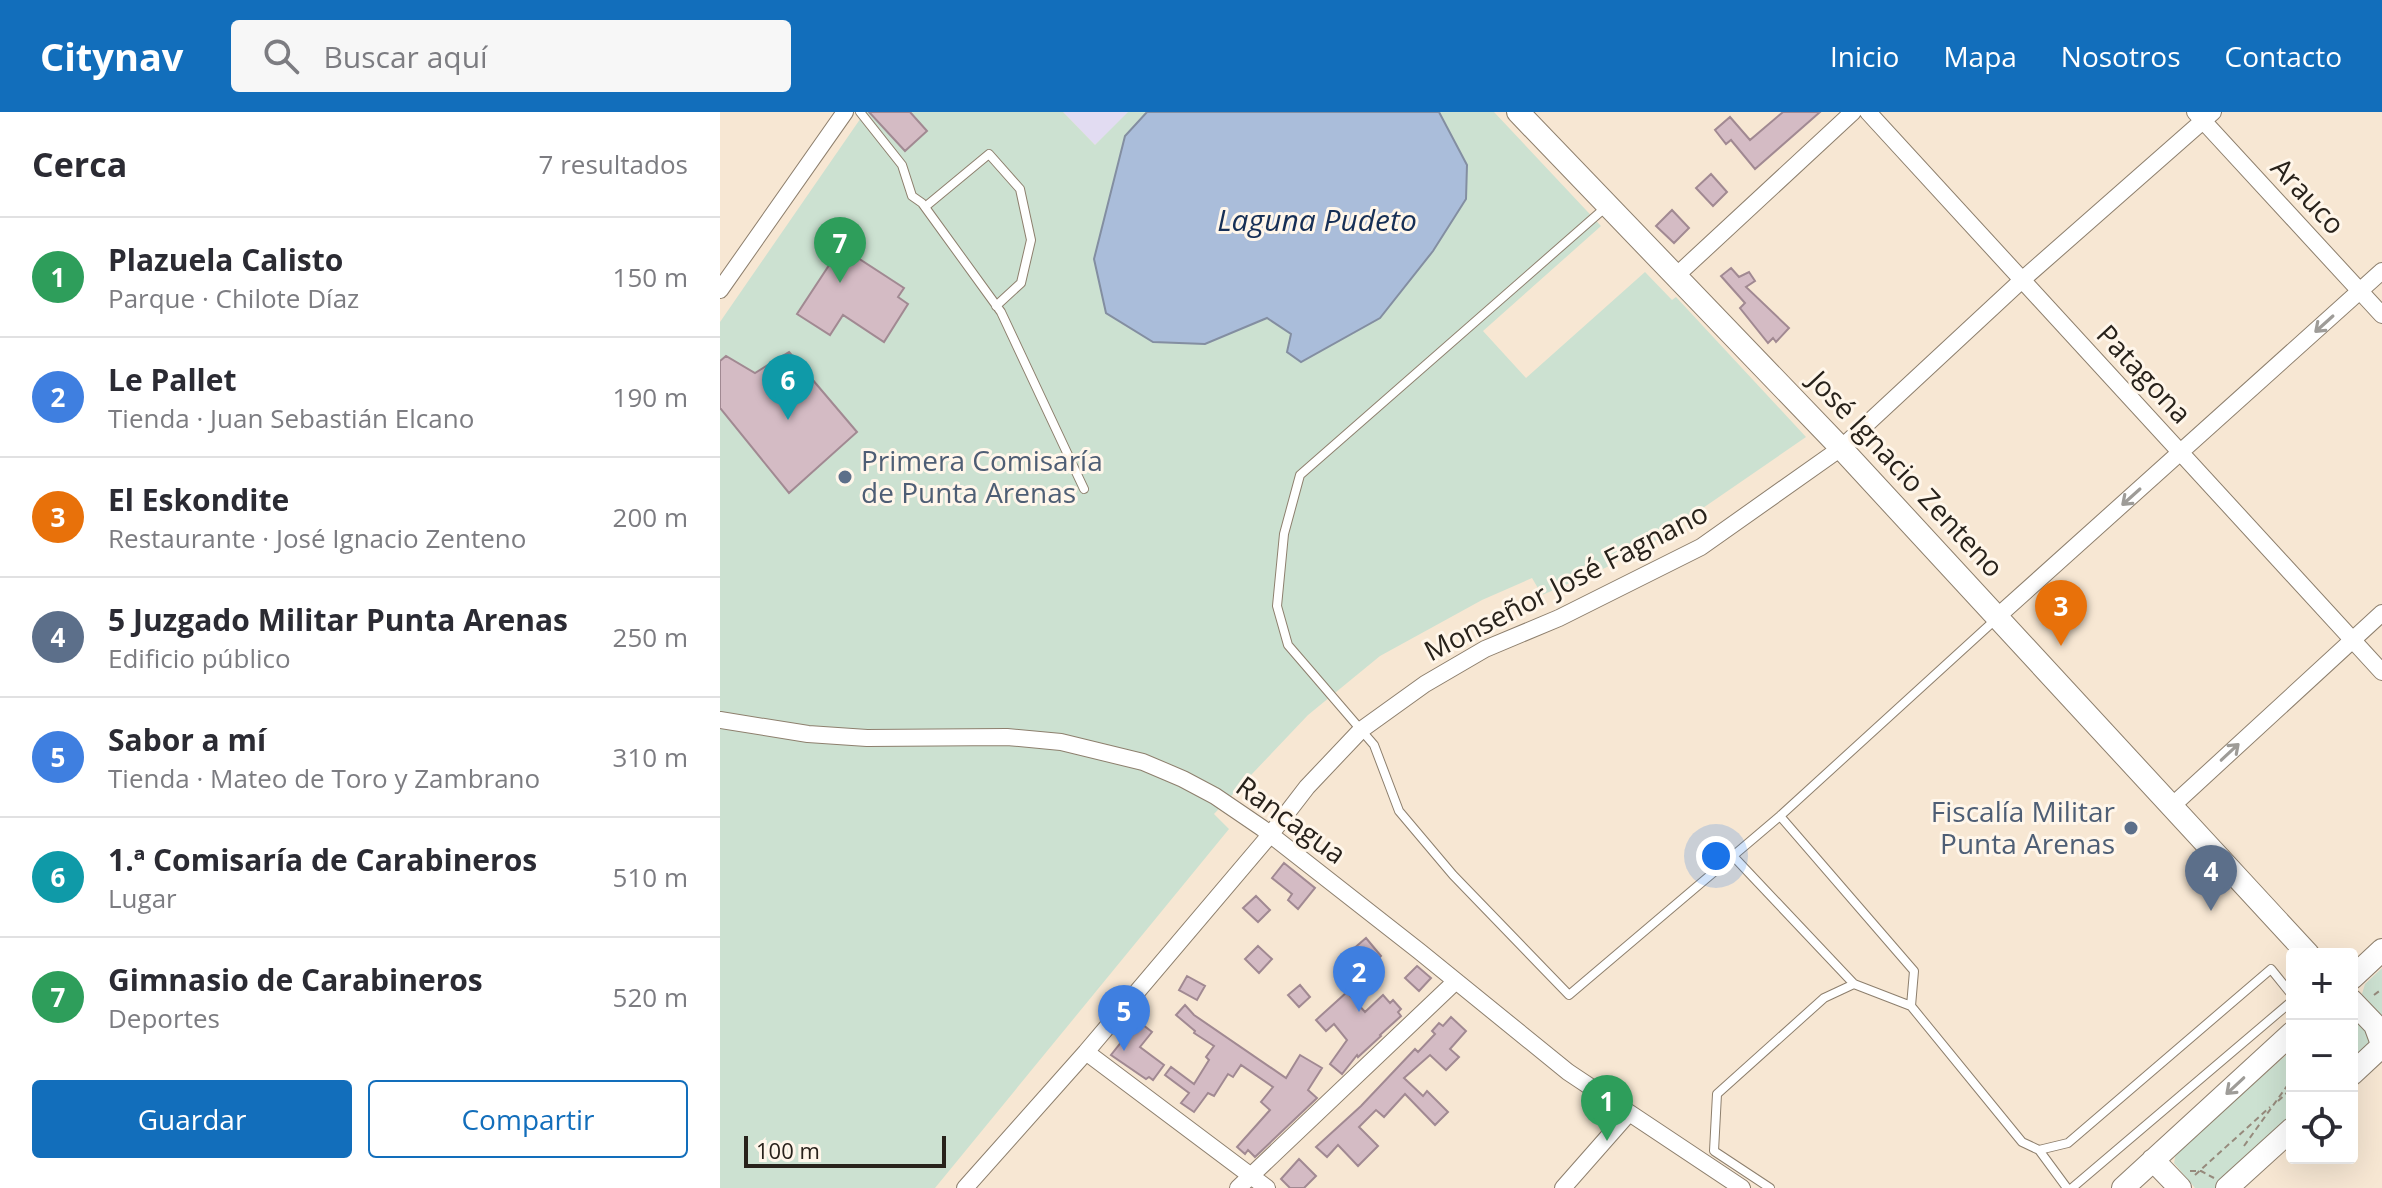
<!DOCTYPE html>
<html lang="es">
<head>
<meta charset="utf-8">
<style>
	body { margin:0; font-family:"Open Sans",sans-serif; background:#f7f7f7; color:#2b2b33 }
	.controls { position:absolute; right:24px; bottom:24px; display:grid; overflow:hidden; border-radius:8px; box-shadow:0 8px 32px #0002 }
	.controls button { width:72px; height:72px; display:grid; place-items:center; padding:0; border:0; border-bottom:2px solid #e1e1e2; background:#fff; color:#2b2b33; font:40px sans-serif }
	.scale { position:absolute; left:24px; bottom:20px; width:202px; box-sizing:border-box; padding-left:8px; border:4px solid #28221b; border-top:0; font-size:22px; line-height:28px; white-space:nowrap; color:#28221b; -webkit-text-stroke:6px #fff6ea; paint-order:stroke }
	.you { position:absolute; left:996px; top:744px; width:28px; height:28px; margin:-20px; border:6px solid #fff; border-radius:50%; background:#1a73e8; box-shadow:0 0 0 12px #1a73e833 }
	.badge { display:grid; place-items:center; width:52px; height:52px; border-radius:50%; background:#126ebb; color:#fff; font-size:26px; font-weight:700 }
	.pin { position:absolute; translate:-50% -66px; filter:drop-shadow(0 2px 4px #0008) }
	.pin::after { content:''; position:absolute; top:42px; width:28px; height:24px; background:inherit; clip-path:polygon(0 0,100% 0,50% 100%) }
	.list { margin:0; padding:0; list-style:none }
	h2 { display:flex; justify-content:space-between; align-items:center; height:104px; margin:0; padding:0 32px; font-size:34px }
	h2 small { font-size:26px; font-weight:400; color:#7c7c81 }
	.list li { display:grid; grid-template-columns:52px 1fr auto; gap:24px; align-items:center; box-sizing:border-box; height:120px; padding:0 32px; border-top:2px solid #e1e1e2 }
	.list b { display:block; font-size:30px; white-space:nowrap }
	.list p { margin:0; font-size:26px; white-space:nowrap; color:#7c7c81 }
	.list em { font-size:26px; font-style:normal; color:#7c7c81 }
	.actions { display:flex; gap:16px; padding:24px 32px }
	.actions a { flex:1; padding:18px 0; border:2px solid #126ebb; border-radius:8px; text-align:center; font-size:28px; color:#126ebb }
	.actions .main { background:#126ebb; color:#fff }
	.icon { flex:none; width:44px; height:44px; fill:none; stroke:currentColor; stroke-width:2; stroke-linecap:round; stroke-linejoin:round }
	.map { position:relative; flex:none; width:1662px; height:1076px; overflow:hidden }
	header { display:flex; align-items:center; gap:48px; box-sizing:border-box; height:112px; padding:0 40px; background:#126ebb; color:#fff }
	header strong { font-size:38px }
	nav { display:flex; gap:44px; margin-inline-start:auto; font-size:28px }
	.search { width:560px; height:72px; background:#f7f7f7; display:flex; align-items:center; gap:20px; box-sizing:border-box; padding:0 28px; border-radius:8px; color:#7c7c81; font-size:30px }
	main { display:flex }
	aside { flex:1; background:#fff }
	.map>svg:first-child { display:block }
</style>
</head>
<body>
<header>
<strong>Citynav</strong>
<div class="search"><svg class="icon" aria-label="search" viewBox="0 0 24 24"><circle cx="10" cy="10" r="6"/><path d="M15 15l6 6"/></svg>Buscar aquí</div>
<nav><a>Inicio</a><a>Mapa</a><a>Nosotros</a><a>Contacto</a></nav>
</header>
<main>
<aside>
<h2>Cerca<small>7 resultados</small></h2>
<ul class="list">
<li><span class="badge" style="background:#2e9e5b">1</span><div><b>Plazuela Calisto</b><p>Parque · Chilote Díaz</p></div><em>150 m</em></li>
<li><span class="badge" style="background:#3f7fe0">2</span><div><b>Le Pallet</b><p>Tienda · Juan Sebastián Elcano</p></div><em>190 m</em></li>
<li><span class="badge" style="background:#e8710a">3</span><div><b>El Eskondite</b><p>Restaurante · José Ignacio Zenteno</p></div><em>200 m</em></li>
<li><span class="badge" style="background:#5c6f8a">4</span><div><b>5 Juzgado Militar Punta Arenas</b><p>Edificio público</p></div><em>250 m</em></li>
<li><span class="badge" style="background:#3f7fe0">5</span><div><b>Sabor a mí</b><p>Tienda · Mateo de Toro y Zambrano</p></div><em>310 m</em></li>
<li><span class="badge" style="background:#0f9aa8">6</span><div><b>1.ª Comisaría de Carabineros</b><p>Lugar</p></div><em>510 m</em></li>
<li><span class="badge" style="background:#2e9e5b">7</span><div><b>Gimnasio de Carabineros</b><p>Deportes</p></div><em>520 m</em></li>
</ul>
<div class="actions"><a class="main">Guardar</a><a>Compartir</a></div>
</aside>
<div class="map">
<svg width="1662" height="1076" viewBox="0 0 1662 1076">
	<rect width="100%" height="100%" fill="#f7e7d3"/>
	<path fill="#e2dcf2" d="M343 0H410L375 33Z"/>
	<path fill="#cce1d1" d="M145 0H343L375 33 408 0H774L881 114 763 219 806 266 925 160 952 188 956 185 1086 325 935 429 885 456 822 483 812 466 762 488 660 544 588 603 494 702 509 717 215 1076H0V210Z
		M1662 856V904L1642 882 1645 872Z
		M1632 896 1659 926 1632 958Z
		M1572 938V1012L1499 1076H1475L1454 1051 1456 1041Z"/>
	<path fill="#aabdda" stroke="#838ea1" stroke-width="2" d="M427 0H719L747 53 746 87 713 139 660 206 581 250 567 240 571 222 547 206 485 232 433 230 386 201 374 147 405 24Z"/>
	<path fill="#d4bbc4" stroke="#a18992" stroke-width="2" d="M149 0H190L207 19 185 39Z
		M1063 0H1100L1035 57 1011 28 1006 32 995 18 1010 5 1030 28Z
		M991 62 1007 80 993 94 976 76Z
		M952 98 969 116 954 131 936 114Z
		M121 135 184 176 178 185 188 192 164 230 123 203 110 223 77 202Z
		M1011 156 1019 165 1029 160 1035 169 1026 175 1069 216 1056 230 1053 226 1048 231 1020 196 1025 191 1001 164Z
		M69 240 137 320 69 381 0 296V249L6 244 35 261Z
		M564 751 595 776 578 797 568 788 572 782 552 766Z
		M536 784 550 798 538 810 523 796Z
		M646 826 661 844 648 856 632 838Z
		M538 834 552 847 539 861 525 847Z
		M697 854 711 866 699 879 685 866Z
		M467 864 485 874 477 888 459 878Z
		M580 873 590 885 579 895 568 883Z
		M627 880 645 900 663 883 670 891 673 888 681 897 678 900 681 904 660 923 661 924 638 945 637 943 622 962 610 952 627 928 614 912 606 919 596 908Z
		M465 893 474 903 566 966 580 943 602 956 588 978 597 986 535 1045 528 1038 525 1042 517 1035 550 998 541 990 553 975 521 953 513 965 508 962 494 984 488 981 474 1000 461 991 469 981 445 963 451 955 474 972 489 948 486 945 494 934 474 921 475 919 456 903Z
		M731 905 746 919 730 937 739 945 726 958 710 943 684 966 703 984 707 979 728 1000 715 1013 685 982 664 1005 656 998 639 1015 658 1034 638 1054 618 1033 607 1045 596 1035 641 994 695 937 698 940 715 922 712 919 719 911 723 914Z
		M418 909 432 920 420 935 444 953 433 968 429 965 426 967 391 943Z
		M579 1047 596 1064 584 1076H570L561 1067Z"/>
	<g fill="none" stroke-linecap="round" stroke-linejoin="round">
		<g stroke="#8d7f6d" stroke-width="10">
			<path id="lane" d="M140 0 182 53 192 84 202 91 281 200 364 377
				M205 95 269 42 300 77 311 128 301 171 276 194
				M886 95 580 363 564 422 557 494 568 533 654 633 679 699 733 763 849 883 1060 704 1275 508
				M1060 704 1194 859 1191 894 1302 1030 1319 1038 1347 1076
				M1013 744 1134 872 1191 894
				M1319 1038 1348 1031 1551 857 1572 883
				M1050 1076 994 1039 997 982 1104 886 1134 872
				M1352 1076 1572 889"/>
		</g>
		<g stroke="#8d7f6d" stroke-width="18">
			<path id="street" d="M1148 0 1662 560
				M1475 0 1662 203
				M957 163 1133 0
				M0 178 125 0
				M1278 504 1662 159
				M0 608 88 622 147 626 287 625 341 630 423 650 463 667 495 684 542 716 699 839 848 960 1022 1076
				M1453 693 1662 501
				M366 940 547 1076
				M245 1076 366 940 550 723 587 675 641 618 705 572 765 537 839 506 981 435 1121 336 1302 168 1493 0
				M518 1076 736 869
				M843 1076 909 1001"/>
		</g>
		<g stroke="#8d7f6d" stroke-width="24">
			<path id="secondary" d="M798 0 1121 336 1588 842
				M1632 866 1662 838
				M1632 889 1655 913 1662 932
				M1632 962 1662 934
				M1433 1048 1460 1076
				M1403 1076 1572 921
				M1507 1076 1572 1017"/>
		</g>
		<path stroke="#968a7c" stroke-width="2" stroke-dasharray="6 4" stroke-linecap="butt" d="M1654 883 1662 877
			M1558 989 1572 976
			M1524 1034 1572 967
			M1470 1059H1481L1494 1066
			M1475 1063 1550 995"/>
		<use href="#lane" stroke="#fff" stroke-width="8"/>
		<use href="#street" stroke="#fff" stroke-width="16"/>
		<use href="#secondary" stroke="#fff" stroke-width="22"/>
	</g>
	<defs><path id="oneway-shaft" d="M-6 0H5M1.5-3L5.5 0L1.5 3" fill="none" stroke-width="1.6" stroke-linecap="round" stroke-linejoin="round" transform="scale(2)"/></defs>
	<g stroke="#9e9c98">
		<use href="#oneway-shaft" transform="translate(1604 212) rotate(138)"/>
		<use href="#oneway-shaft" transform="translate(1411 385) rotate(138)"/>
		<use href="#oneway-shaft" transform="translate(1510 640) rotate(-43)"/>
		<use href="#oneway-shaft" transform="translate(1515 974) rotate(137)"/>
	</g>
	<g fill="#5c6f8a" stroke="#fff6ea" stroke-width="3">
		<circle cx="125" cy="365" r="8"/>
		<circle cx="1411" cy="716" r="8"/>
	</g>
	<g text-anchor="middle" stroke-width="6" stroke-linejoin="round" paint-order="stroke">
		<g font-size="28" fill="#28221b" stroke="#fff6ea">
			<text transform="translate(1588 84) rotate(47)" y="10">Arauco</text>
			<text transform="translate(1424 262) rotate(47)" y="10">Patagona</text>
			<text transform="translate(1186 362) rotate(47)" y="10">José Ignacio Zenteno</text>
			<text transform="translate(846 470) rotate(-27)" y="10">Monseñor José Fagnano</text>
			<text transform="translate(571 708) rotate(36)" y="10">Rancagua</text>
		</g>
		<g font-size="28" fill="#4e5e75" stroke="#fff6ea" text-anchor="start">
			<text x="141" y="359">Primera Comisaría<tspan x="141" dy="32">de Punta Arenas</tspan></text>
			<text x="1395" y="710" text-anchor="end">Fiscalía Militar<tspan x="1395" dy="32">Punta Arenas</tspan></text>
		</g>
		<g font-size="30" font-style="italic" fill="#162f56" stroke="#fff6ea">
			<text x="597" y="119">Laguna Pudeto</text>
		</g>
	</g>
</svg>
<div class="controls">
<button>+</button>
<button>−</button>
<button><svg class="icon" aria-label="locate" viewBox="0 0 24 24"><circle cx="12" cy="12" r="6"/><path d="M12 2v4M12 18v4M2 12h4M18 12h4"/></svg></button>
</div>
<div class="scale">100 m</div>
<div class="you"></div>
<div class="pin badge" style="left:887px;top:1029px;background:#2e9e5b">1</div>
<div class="pin badge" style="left:639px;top:900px;background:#3f7fe0">2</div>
<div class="pin badge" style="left:1341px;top:534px;background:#e8710a">3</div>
<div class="pin badge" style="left:1491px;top:799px;background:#5c6f8a">4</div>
<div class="pin badge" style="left:404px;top:939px;background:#3f7fe0">5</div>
<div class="pin badge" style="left:68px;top:308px;background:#0f9aa8">6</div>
<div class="pin badge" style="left:120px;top:171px;background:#2e9e5b">7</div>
</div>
</main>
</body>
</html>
